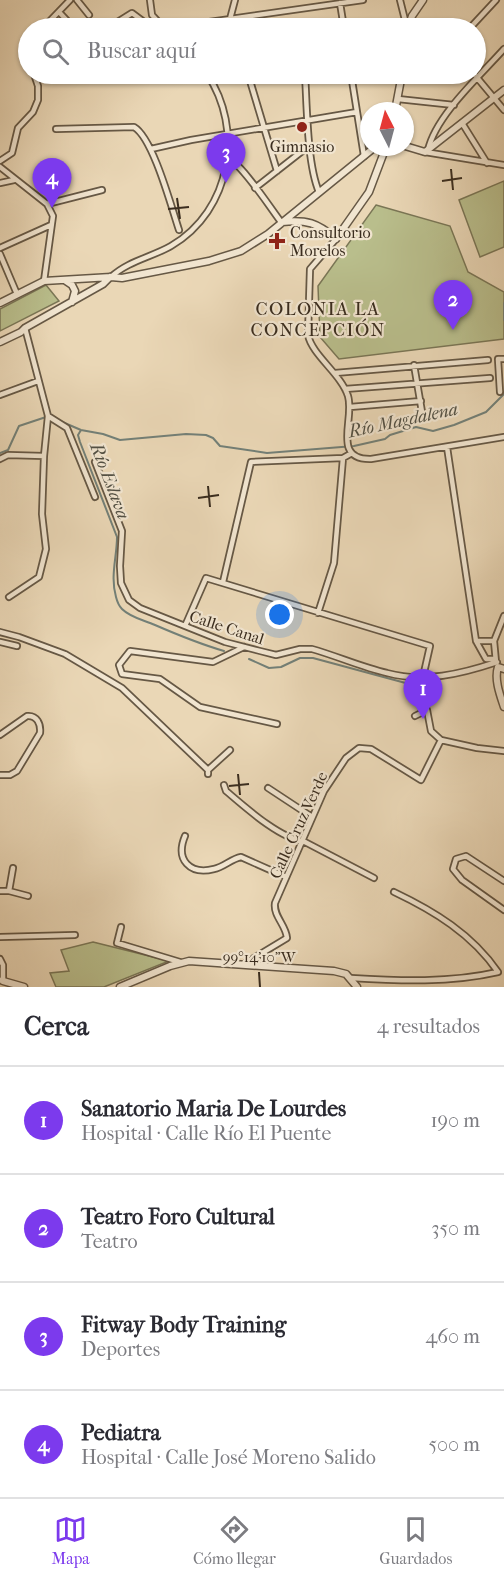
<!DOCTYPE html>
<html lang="es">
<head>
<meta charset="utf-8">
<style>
	body { margin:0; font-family:"IM FELL French Canon",serif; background:#f7f7f7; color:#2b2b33 }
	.compass { position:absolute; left:360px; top:102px; width:54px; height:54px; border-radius:50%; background:#fff; box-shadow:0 2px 4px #0004; rotate:354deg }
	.you { position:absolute; left:280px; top:615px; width:21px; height:21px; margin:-15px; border:4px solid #fff; border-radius:50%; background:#1a73e8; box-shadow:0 0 0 9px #1a73e833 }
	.badge { display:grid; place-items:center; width:39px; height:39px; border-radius:50%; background:#7c3aed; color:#fff; font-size:20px; font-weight:700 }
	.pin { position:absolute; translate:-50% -50px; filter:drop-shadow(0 2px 3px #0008) }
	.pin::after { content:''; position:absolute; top:32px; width:21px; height:18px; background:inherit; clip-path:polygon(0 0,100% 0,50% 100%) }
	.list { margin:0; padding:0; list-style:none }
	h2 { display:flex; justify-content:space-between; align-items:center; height:78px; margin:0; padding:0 24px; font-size:26px }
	h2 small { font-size:20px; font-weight:400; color:#7c7c81 }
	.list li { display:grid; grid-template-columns:39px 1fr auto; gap:18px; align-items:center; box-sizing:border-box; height:108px; padding:0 24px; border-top:2px solid #e1e1e2 }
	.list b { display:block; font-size:22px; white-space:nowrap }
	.list p { margin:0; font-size:20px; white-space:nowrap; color:#7c7c81 }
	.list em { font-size:20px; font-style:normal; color:#7c7c81 }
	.icon { flex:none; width:33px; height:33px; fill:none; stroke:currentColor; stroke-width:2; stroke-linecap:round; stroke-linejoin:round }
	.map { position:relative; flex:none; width:504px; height:987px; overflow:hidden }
	.search { position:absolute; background:#fff; box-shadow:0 2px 4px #0004; left:18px; right:18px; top:18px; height:66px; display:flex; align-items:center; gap:15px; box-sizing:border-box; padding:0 21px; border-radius:33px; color:#7c7c81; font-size:22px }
	.sheet { height:510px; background:#fff }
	nav { display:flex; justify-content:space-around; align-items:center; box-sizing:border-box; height:84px; border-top:2px solid #e1e1e2; background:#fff; font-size:16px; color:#7c7c81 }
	nav a { display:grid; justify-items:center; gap:3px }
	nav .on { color:#7c3aed }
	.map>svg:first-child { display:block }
</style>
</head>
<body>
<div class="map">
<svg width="504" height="987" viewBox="0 0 504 987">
	<rect width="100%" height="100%" fill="#ead7b6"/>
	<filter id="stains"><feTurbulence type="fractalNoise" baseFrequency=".00333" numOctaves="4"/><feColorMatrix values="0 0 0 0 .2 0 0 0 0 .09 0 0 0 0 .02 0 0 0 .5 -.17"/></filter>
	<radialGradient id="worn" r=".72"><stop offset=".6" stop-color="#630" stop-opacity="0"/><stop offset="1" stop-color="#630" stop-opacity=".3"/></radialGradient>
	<path fill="#b9be8c" stroke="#7a7656" stroke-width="1.5" d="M504 181V247L480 257 459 200Z
		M376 205 450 226 468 272 504 292V339L339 359 320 337 318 286Z
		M46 285 59 301 0 331V309Z
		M93 942 169 961 104 987H56L50 973 69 971 61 950Z"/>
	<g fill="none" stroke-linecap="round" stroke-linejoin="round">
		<path stroke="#738078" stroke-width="2" d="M504 303V320
			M60 421 81 430 103 434 120 440 186 434 206 435 213 438 220 446 267 453 354 446 385 439 390 435 416 427 433 431 454 425 486 412 504 394
			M81 430 78 435 80 442 117 537C117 557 110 576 116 597 117 601 119 606 122 609 131 618 144 620 155 625 178 635 200 644 224 651
			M0 453 8 450 19 426 46 417
			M249 659 269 668 281 667 300 658H313L413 685"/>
		<g stroke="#665845" stroke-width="8">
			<path id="minor" d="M77 0 89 15
				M150 0 152 15 164 28
				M400 0 407 28
				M340 3 344 28
				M59 12 74 28
				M230 19 235 0
				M43 28 70 0
				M108 28 132 13 152 28
				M167 28 363 0
				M470 28 496 0
				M28 50V51
				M248 74 277 171
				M305 74C307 106 307 164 319 192
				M351 74 364 156
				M474 74 504 110
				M216 80 240 74
				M398 99 454 105
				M462 123 487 163
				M56 129 134 127C153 138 171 206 179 230
				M151 149 191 140 357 112
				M428 150C436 115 480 76 504 49
				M425 152 504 165
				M227 158C240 161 271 209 281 222
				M0 161 12 153 18 128 33 112 38 100V86L34 74
				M0 167 47 204 53 216 44 281
				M0 183 14 180
				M255 188 310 145
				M47 204 102 190
				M336 239 310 269 308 335C312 355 341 374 348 396 355 419 331 460 371 459L504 437
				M0 248 51 225
				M0 254 17 294
				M111 277C128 261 152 257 171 246 232 210 244 129 207 74
				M414 365 422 412
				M335 373 488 360
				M345 389 490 378
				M500 392 498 359H504
				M0 395 38 381
				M350 407 421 401
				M48 416 67 428 95 497
				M447 447 476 641 486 659H495
				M0 459 8 455 44 456
				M95 462 122 531 120 566 121 583 129 600 140 608 225 642 260 651 276 655 300 649H312C337 656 361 667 387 673 424 683 461 674 497 662
				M223 582 251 462 343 458 352 453
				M9 597 39 577 46 549 42 514 44 456 48 416 25 328
				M318 613 334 563 343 458
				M185 626 206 578 430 646 423 677 418 687V696L427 710 431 731 441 740 477 748 504 751
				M0 632 19 637 65 654 122 688 208 770V774
				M476 641H494
				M0 642 17 646
				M244 647 213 662 130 651 119 665 122 674 160 679 200 707 277 724
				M496 662 494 641 504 616
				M415 716 427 710
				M0 735 27 716C37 715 41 724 40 733L17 771 10 775H0
				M208 770 230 750
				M224 785 226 791C246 808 279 838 305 842L374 878
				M268 788 312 817
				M185 836C175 860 190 875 214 869 224 867 231 859 241 857L286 877
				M504 881 466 856 456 859 453 869 462 880 504 910
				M0 891H9L13 868
				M9 891 28 896
				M121 927 117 943 180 962
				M0 937 75 935
				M0 959 3 965V981L0 980
				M244 964 287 938C286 925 273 916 275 903L324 791 346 758 359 748 371 749 421 780 441 740
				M351 978C400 981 450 983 498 972 472 934 434 911 394 892"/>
		</g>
		<g stroke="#665845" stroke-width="9">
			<path id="tertiary" d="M408 28 412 16 423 0
				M395 111 402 74
				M405 146 425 152 504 90
				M282 222C306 219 318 223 336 239L369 192 386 147
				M66 281 72 285 75 291 72 302
				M0 303 44 281 111 277 122 278 209 261 241 251 268 234 375 147
				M0 342 21 332 25 328 103 284 110 277
				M504 669 498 667C494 679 500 695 504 707
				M3 981 24 987
				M120 987 170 966 189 961 334 971 346 974 357 987"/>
		</g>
		<use href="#minor" stroke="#f1e5d0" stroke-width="4.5"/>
		<use href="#tertiary" stroke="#f1e5d0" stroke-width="6"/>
	</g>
	<path fill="none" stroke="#3a2d1f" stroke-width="2" d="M451 169 453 190M442 181 462 178M177 198 180 219M168 209 189 207M208 486 210 507M198 498 219 495M238 774 240 795M229 786 249 784M259 972 260 987"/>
	<g fill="#8f2418" stroke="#f1e5d0" stroke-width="2">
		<circle cx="302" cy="127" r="6"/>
		<path d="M274 232h6v6h6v6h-6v6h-6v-6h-6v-6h6z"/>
	</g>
	<g text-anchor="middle" stroke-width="4.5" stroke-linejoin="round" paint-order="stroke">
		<g font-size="16" fill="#3a2d1f" stroke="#f1e5d0">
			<text x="302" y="152">Gimnasio</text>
			<text x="290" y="238" text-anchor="start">Consultorio<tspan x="290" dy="18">Morelos</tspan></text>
		</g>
		<g font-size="16" fill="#3a2d1f" stroke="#f1e5d0">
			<text transform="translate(227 627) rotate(18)" y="6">Calle Canal</text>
			<text transform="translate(298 825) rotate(-65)" y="6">Calle Cruz Verde</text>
		</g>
		<g font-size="18" letter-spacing="1.5" fill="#3a2d1f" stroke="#f1e5d0">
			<text x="318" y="315">COLONIA LA<tspan x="318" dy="21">CONCEPCIÓN</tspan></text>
		</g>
		<g font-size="18" font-style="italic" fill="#525044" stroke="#f1e5d0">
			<text transform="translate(403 420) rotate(-12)" y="6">Río Magdalena</text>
			<text transform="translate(110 481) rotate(69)" y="6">Río Eslava</text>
		</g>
	</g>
	<g font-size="15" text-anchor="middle" fill="#3a2d1f" stroke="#f1e5d0" stroke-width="4.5" stroke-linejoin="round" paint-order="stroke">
		<text x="259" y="962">99°14'10"W</text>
	</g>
	<rect width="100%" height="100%" filter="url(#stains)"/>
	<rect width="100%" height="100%" fill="url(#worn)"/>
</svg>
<svg class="compass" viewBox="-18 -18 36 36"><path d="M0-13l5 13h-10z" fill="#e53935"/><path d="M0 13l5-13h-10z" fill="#7c7c81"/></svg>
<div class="you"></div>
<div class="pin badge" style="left:423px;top:719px">1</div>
<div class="pin badge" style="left:453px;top:330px">2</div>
<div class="pin badge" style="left:226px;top:183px">3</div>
<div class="pin badge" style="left:52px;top:208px">4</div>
<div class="search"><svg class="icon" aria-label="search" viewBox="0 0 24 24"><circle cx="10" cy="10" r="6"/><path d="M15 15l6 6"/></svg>Buscar aquí</div>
</div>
<section class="sheet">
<h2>Cerca<small>4 resultados</small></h2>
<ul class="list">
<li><span class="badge">1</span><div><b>Sanatorio Maria De Lourdes</b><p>Hospital · Calle Río El Puente</p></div><em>190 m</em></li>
<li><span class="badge">2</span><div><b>Teatro Foro Cultural</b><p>Teatro</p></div><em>350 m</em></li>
<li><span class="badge">3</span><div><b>Fitway Body Training</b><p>Deportes</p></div><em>460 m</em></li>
<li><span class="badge">4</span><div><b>Pediatra</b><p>Hospital · Calle José Moreno Salido</p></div><em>500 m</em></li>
</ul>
</section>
<nav>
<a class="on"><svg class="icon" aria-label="map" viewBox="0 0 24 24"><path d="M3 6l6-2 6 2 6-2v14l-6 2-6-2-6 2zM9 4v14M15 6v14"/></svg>Mapa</a>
<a><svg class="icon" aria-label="directions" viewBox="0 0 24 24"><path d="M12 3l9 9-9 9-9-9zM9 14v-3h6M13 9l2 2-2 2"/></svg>Cómo llegar</a>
<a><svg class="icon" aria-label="saved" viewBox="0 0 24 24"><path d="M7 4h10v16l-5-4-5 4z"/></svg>Guardados</a>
</nav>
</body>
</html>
